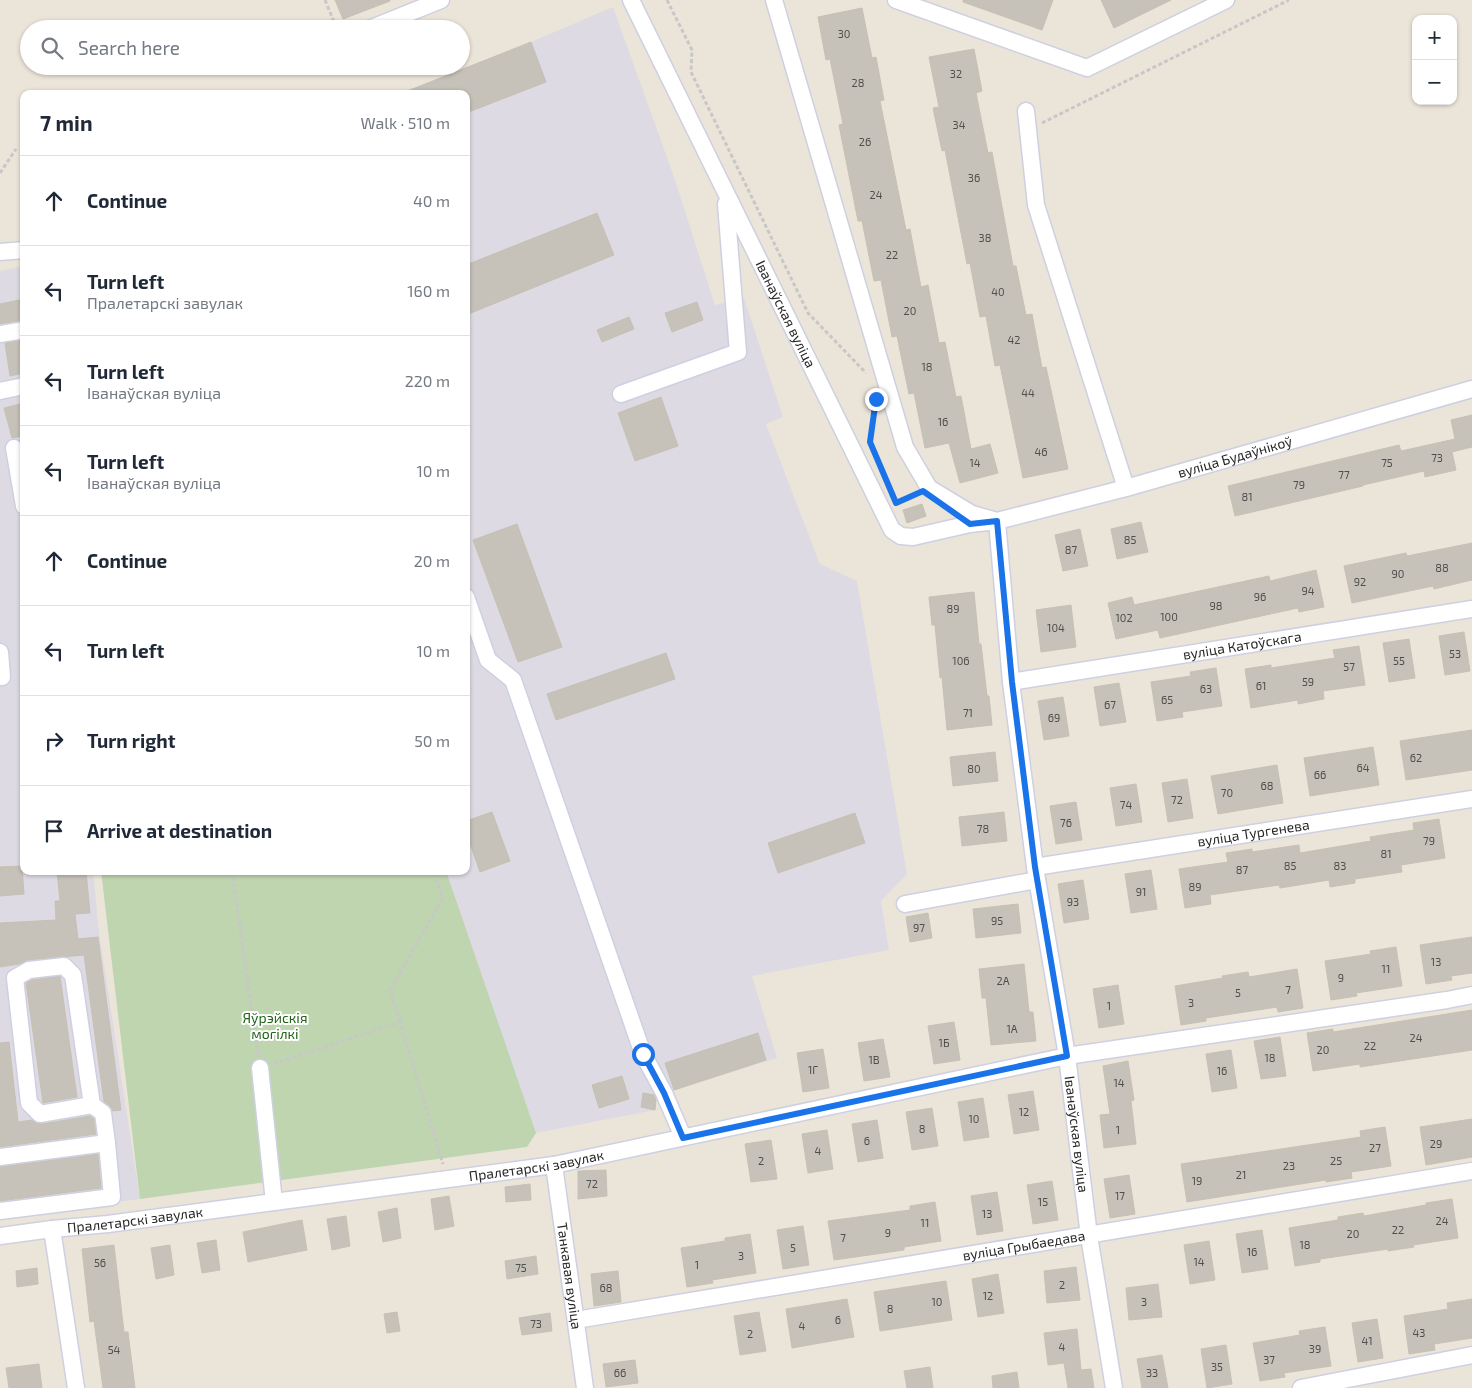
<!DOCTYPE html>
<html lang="en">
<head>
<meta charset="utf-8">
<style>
	body { margin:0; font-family:"Exo 2",sans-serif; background:#f6f6f7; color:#1f2937 }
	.controls { position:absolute; right:15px; top:15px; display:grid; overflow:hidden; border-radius:10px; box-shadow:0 1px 4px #0004 }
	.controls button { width:45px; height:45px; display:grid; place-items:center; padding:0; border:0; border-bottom:1px solid #e0e1e3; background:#fff; color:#1f2937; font:25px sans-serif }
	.stop { position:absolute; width:15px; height:15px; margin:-11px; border:4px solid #1a73e8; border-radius:50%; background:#fff }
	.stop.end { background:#1a73e8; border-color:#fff; box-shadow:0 1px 5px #0008 }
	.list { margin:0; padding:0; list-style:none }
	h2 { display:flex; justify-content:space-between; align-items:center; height:65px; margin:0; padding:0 20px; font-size:21px }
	h2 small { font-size:16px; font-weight:400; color:#747a83 }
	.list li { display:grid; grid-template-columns:32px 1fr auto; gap:15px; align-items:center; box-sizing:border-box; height:90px; padding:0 20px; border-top:1px solid #e0e1e3 }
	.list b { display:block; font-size:19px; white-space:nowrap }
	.list p { margin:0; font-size:16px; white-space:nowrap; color:#747a83 }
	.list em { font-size:16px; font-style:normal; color:#747a83 }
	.icon { flex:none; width:28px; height:28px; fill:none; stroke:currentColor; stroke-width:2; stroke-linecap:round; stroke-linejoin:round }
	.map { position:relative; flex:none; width:1472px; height:1388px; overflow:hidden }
	.search { position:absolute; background:#fff; box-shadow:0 1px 4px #0004; left:20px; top:20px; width:450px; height:55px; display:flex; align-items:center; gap:12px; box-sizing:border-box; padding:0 18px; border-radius:28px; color:#747a83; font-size:19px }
	.panel { position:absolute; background:#fff; box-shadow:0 1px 4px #0004; left:20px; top:90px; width:450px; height:785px; border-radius:10px }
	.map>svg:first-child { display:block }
</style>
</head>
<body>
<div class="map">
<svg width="1472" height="1388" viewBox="0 0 1472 1388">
	<rect width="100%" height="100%" fill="#ebe5d9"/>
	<path fill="#dddae3" d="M613 7 674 177 715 305 744 298 783 417 766 424 820 564 857 581 907 874 881 901 889 950 752 976 777 1058 657 1096 655 1110 536 1133 443 871H466V94H398L531 42Z
		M24 266V871H93L99 932 140 1199 0 1216V271Z"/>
	<path fill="#bed5b0" d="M101 871H446L536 1133 527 1147 140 1199Z"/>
	<path fill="#c6c1b9" stroke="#c6c1b3" d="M335 0H390V1L343 19Z
		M963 0H1053L1042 30 963 2Z
		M1101 0H1171L1114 28Z
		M862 8 872 58 876 57 884 100 880 101 906 230 910 229 921 287 928 285 939 343 945 342 956 397 961 396 971 449 990 444 998 473 960 483 949 443 925 448 914 393 909 394 897 336 892 337 881 280 874 281 862 221H858L839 125 843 124 830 59 826 60 818 17Z
		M531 42 546 82 466 113V94H400Z
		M974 49 982 91 976 93 988 153 992 152 1013 266H1016L1026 315 1032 314 1042 368 1046 367 1068 469 1023 478 1000 365 995 366 986 316 980 317 970 263 967 264 945 150 942 151 933 108 939 107 929 57Z
		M597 213 614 255 466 315V265Z
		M24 299V320L0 324V304Z
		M697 302 703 320 672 332 665 313Z
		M629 317 634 329 602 342 597 330Z
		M24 340V373L10 376 5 343Z
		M661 397 678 446 635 461 618 413Z
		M24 403V436L12 438 4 408Z
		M1472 415V447L1452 452 1456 470 1425 477 1424 471 1363 485V486L1235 516 1228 486 1399 445 1401 451 1455 439 1451 420Z
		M922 504 926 516 907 523 903 510Z
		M1141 522 1148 552 1117 559 1111 529Z
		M517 524 562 647 518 662 473 540Z
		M1080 529 1088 566 1063 571 1055 535Z
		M1472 543V580L1434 589 1433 586 1352 603 1344 566 1406 553 1407 556Z
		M1316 570 1324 607 1299 612 1298 608 1160 638 1158 630 1116 639 1108 603 1132 597 1134 605 1269 576 1270 581Z
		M974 592 979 644H981L987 696H989L992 725 947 730 942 677 940 678 935 625H932L929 597Z
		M1071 605 1076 647 1041 652 1036 610Z
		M1464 632 1470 671 1445 675 1439 636Z
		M1409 639 1415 678 1389 682 1383 643Z
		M1359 646 1365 685 1323 691 1324 699 1298 704V700L1251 708 1245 669 1271 665V668L1335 658 1333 650Z
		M666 653 675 679 556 720 547 694Z
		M1216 668 1222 706 1182 712 1183 717 1157 721 1151 682 1191 676 1190 672Z
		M1119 683 1126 722 1100 726 1094 687Z
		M1063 697 1069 736 1044 740 1038 701Z
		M1472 730V770L1406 780 1400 741Z
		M1373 747 1379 785 1310 796 1304 758Z
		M995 752 998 781 953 786 950 757Z
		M1277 765 1283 803 1218 814 1211 776Z
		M1187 779 1193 818 1168 822 1162 783Z
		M1136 784 1142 822 1116 826 1110 788Z
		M1076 802 1082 840 1056 844 1050 806Z
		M492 812 510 861 480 872 466 832V821Z
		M1004 812 1007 841 962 846 959 817Z
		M855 813 865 843 778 873 768 843Z
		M1439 819 1445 858 1401 865 1402 872 1355 879V883L1330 887 1329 880 1280 888 1279 885 1210 895 1211 904 1185 908 1179 869 1228 862 1226 853 1252 849V852L1299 845 1300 853 1371 841 1370 837 1414 830 1413 823Z
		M22 866 24 894 0 896V867Z
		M1151 870 1157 909 1131 913 1125 874Z
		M57 871H86L90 913 75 914 78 939 98 937 121 1110 113 1111 111 1108 104 1102 84 955 28 960 19 964 0 967V923L56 920 55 901H60Z
		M1083 880 1089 919 1064 923 1058 884Z
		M1018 904 1021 933 976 938 973 909Z
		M928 913 932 938 910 942 906 917Z
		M1472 937V973L1451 976 1452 980 1426 984 1420 945Z
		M1396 947 1402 986 1356 993 1357 996 1331 1000 1325 961 1371 954 1370 951Z
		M1024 964 1029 1012H1033L1036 1041 991 1045 986 998H982L979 969Z
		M1297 969 1303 1008 1278 1012 1277 1007 1206 1018V1021L1181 1025 1175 986 1223 978 1222 976 1248 972 1249 977Z
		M60 976 77 1097 43 1103 26 983 32 980Z
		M1118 985 1124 1024 1099 1028 1093 989Z
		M1472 1010V1050L1360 1067V1064L1313 1071 1307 1033 1333 1029V1032Z
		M954 1022 960 1060 934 1064 928 1026Z
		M758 1033 766 1060 674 1090 665 1063Z
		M1280 1037 1286 1076 1261 1079 1254 1041Z
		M883 1039 890 1077 864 1081 858 1043Z
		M9 1042 18 1122 32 1120 37 1123 42 1124 90 1116 94 1119 96 1134 0 1147V1043Z
		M823 1049 829 1088 803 1092 797 1053Z
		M1231 1050 1237 1088 1212 1092 1206 1054Z
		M1128 1061 1134 1100 1131 1101 1136 1144 1104 1148 1100 1115 1110 1114 1103 1066Z
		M622 1076 629 1099 599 1108 592 1085Z
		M1033 1091 1039 1130 1014 1134 1008 1095Z
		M643 1093 654 1095 656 1100 655 1110 641 1107Z
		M983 1098 989 1137 964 1141 958 1102Z
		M932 1108 938 1146 912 1150 906 1112Z
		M1472 1119V1157L1426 1165 1420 1127Z
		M877 1120 883 1158 858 1162 852 1124Z
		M1385 1127 1391 1166 1351 1172 1352 1178 1326 1182V1180L1187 1202 1181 1164 1361 1137 1360 1131Z
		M827 1130 833 1169 808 1173 802 1134Z
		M771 1140 777 1179 751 1182 745 1144Z
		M98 1154 101 1188 0 1201V1167Z
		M606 1170 607 1196 578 1199V1171Z
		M1129 1175 1135 1214 1110 1218 1104 1179Z
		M1052 1181 1058 1220 1033 1224 1027 1185Z
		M530 1184 531 1200 506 1202 505 1187Z
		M997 1192 1003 1231 977 1235 971 1196Z
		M449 1196 454 1226 435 1230 431 1199Z
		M1452 1199 1458 1238 1413 1245 1414 1247 1388 1251V1249L1320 1259V1262L1295 1266 1289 1228 1338 1220V1217L1363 1213 1364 1216 1426 1205V1203Z
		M935 1202 941 1241 904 1247V1250L834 1260 828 1221 910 1210V1206Z
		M397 1208 401 1238 383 1242 378 1212Z
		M346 1216 350 1246 332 1250 327 1219Z
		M302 1220 307 1250 248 1262 243 1232Z
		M803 1226 809 1265 783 1269 777 1230Z
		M1262 1230 1268 1269 1242 1273 1236 1234Z
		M750 1234 756 1273 712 1280 713 1283 687 1287 681 1248 725 1241V1238Z
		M216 1240 220 1270 202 1273 197 1243Z
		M1209 1241 1215 1280 1190 1284 1184 1245Z
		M114 1245 124 1332H128L135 1388H103L94 1321 90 1322 82 1249Z
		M170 1245 174 1275 156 1279 151 1248Z
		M536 1256 538 1274 507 1279 505 1261Z
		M1076 1267 1080 1300 1047 1303 1044 1271Z
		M37 1268 38 1284 17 1287 16 1271Z
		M618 1271 621 1302 594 1306 591 1274Z
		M998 1274 1004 1313 978 1317 972 1279Z
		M946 1281 952 1320 880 1331 874 1292Z
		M1158 1284 1162 1317 1129 1320 1126 1288Z
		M847 1299 854 1337 792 1348 786 1309Z
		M1472 1299V1338L1434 1344 1435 1350 1409 1354 1404 1316 1448 1309 1447 1303Z
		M397 1312 400 1331 387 1333 384 1314Z
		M759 1312 766 1351 740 1355 734 1316Z
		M550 1313 552 1331 522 1335 519 1318Z
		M1377 1319 1383 1358 1358 1362 1352 1323Z
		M1325 1327 1331 1366 1284 1373 1285 1377 1260 1381 1253 1343 1300 1335 1299 1331Z
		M1077 1329 1081 1370 1091 1369 1094 1388H1068L1064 1363 1048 1365 1044 1333Z
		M1226 1345 1232 1384 1207 1388 1201 1349Z
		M1162 1355 1168 1388H1142L1137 1359Z
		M635 1360 638 1383 606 1387 603 1364Z
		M39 1364 42 1388H9L6 1368Z
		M930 1367 933 1388H907L904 1371Z
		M1017 1372 1019 1388H993L992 1376Z"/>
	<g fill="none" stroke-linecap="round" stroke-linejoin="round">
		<g stroke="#ced0e1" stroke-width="19">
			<g id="minor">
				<path id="s1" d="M631 0 892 530 901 536 913 537 970 524 997 521 1011 682 1035 867 1067 1056 1089 1236 1114 1388"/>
				<path id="s2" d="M774 0 905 447 929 488 972 514 997 521 1126 488 1472 389"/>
				<path d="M896 0 1087 68 1226 0"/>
				<path d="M369 29 441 0"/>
				<path d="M1026 111 1036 205 1126 488"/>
				<path d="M0 252 24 250"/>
				<path d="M0 334 24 330"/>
				<path d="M0 391 24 386"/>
				<path d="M621 394 738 352 726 204"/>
				<path d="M14 448 24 506"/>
				<path d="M466 597 488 660 513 680 643 1054 664 1093 683 1137"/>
				<path d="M0 652 2 677"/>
				<path id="s3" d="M1011 682 1472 609"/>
				<path id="s4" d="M1035 867 1472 799"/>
				<path d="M905 904 1037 880"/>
				<path d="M260 1068 274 1202"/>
				<path d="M92 1105 40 1114 29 1103 15 978 29 970 64 966 73 975 92 1105 103 1113 107 1143"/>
				<path d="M0 1157 107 1143 112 1197 0 1211"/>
				<path id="s5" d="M554 1165 585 1388"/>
				<path d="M52 1229 76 1388"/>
				<path id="s6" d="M0 1236 52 1229 108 1224 554 1165 1067 1056 1447 1000 1472 995"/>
				<path id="s7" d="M576 1320 1472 1171"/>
				<path d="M1301 1388 1472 1355"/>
			</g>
		</g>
		<path stroke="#c7c7c7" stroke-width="3" stroke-dasharray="4 2.5" stroke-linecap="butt" d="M325 0 337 29
			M667 0 692 50 691 72 808 313 866 373
			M1042 123 1289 0
			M0 173 16 149
			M875 405 870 442 882 470
			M896 501 897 503 917 494
			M232 871 258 1055
			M400 1022 390 990 443 898 433 871
			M274 1064 400 1022 443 1164"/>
		<use href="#minor" stroke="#fff" stroke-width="16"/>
	</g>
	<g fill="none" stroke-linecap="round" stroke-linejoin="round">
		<path stroke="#1a73e8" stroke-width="6" d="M643 1054 664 1093 683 1138 1067 1056 1035 867 1012 682 997 521 970 524 923 491 896 503 870 442 876 399"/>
	</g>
	<g text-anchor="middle" stroke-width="4" stroke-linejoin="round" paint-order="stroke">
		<g font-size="11" fill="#504e4c">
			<text x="844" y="38">30</text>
			<text x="956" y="78">32</text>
			<text x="858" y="87">28</text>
			<text x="959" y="129">34</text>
			<text x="865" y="146">26</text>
			<text x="974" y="182">36</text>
			<text x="876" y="199">24</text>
			<text x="985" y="242">38</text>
			<text x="892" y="259">22</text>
			<text x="998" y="296">40</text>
			<text x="910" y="315">20</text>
			<text x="1014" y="344">42</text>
			<text x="927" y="371">18</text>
			<text x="1028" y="397">44</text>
			<text x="943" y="426">16</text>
			<text x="1041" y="456">46</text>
			<text x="1437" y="462">73</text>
			<text x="975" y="467">14</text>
			<text x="1387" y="467">75</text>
			<text x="1344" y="479">77</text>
			<text x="1299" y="489">79</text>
			<text x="1247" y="501">81</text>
			<text x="1130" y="544">85</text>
			<text x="1071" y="554">87</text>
			<text x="1442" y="572">88</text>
			<text x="1398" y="578">90</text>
			<text x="1360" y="586">92</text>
			<text x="1308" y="595">94</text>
			<text x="1260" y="601">96</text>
			<text x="1216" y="610">98</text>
			<text x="953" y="613">89</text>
			<text x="1169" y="621">100</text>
			<text x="1124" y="622">102</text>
			<text x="1056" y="632">104</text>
			<text x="1455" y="658">53</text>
			<text x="961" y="665">106</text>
			<text x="1399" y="665">55</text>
			<text x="1349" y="671">57</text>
			<text x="1308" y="686">59</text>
			<text x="1261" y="690">61</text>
			<text x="1206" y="693">63</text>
			<text x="1167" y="704">65</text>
			<text x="1110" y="709">67</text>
			<text x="968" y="717">71</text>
			<text x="1054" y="722">69</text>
			<text x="1416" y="762">62</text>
			<text x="1363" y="772">64</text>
			<text x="974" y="773">80</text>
			<text x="1320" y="779">66</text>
			<text x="1267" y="790">68</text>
			<text x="1227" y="797">70</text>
			<text x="1177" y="804">72</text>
			<text x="1126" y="809">74</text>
			<text x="1066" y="827">76</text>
			<text x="983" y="833">78</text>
			<text x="1429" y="845">79</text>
			<text x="1386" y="858">81</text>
			<text x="1290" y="870">85</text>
			<text x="1340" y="870">83</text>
			<text x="1242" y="874">87</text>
			<text x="1195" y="891">89</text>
			<text x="1141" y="896">91</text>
			<text x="1073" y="906">93</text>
			<text x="997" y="925">95</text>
			<text x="919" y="932">97</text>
			<text x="1436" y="966">13</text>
			<text x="1386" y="973">11</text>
			<text x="1341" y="982">9</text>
			<text x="1003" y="985">2А</text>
			<text x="1288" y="994">7</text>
			<text x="1238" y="997">5</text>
			<text x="1191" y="1007">3</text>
			<text x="1109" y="1010">1</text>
			<text x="1012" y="1033">1А</text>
			<text x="1416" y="1042">24</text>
			<text x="944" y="1047">1Б</text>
			<text x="1370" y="1050">22</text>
			<text x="1323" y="1054">20</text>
			<text x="1270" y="1062">18</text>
			<text x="874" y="1064">1В</text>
			<text x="813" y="1074">1Г</text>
			<text x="1222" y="1075">16</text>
			<text x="1119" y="1087">14</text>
			<text x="1024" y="1116">12</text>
			<text x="974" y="1123">10</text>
			<text x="922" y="1133">8</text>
			<text x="1118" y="1134">1</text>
			<text x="867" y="1145">6</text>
			<text x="1436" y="1148">29</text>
			<text x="1375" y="1152">27</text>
			<text x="818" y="1155">4</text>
			<text x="761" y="1165">2</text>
			<text x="1336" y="1165">25</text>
			<text x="1289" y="1170">23</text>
			<text x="1241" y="1179">21</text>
			<text x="1197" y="1185">19</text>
			<text x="592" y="1188">72</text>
			<text x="1120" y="1200">17</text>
			<text x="1043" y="1206">15</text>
			<text x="987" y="1218">13</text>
			<text x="1442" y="1225">24</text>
			<text x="925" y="1227">11</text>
			<text x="1398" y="1234">22</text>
			<text x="888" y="1237">9</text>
			<text x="1353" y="1238">20</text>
			<text x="843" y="1242">7</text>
			<text x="1305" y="1249">18</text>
			<text x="793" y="1252">5</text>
			<text x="1252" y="1256">16</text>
			<text x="741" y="1260">3</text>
			<text x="1199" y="1266">14</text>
			<text x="100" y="1267">56</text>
			<text x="697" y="1269">1</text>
			<text x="521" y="1272">75</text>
			<text x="1062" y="1289">2</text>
			<text x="606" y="1292">68</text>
			<text x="988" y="1300">12</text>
			<text x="937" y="1306">10</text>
			<text x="1144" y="1306">3</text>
			<text x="890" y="1313">8</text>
			<text x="838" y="1324">6</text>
			<text x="536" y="1328">73</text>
			<text x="802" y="1330">4</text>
			<text x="1419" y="1337">43</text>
			<text x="750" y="1338">2</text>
			<text x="1367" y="1345">41</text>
			<text x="1062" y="1351">4</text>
			<text x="1315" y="1353">39</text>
			<text x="114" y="1354">54</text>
			<text x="1269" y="1364">37</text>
			<text x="1217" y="1371">35</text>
			<text x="620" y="1377">66</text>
			<text x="1152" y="1377">33</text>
		</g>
		<g font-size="14" fill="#282828" stroke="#fff">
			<text dy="5" stroke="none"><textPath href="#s1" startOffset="350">Іванаўская вуліца</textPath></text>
			<text dy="5" stroke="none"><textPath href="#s2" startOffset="836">вуліца Будаўнікоў</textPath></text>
			<text dy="5" stroke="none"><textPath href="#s3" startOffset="234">вуліца Катоўскага</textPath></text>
			<text dy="5" stroke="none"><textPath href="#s4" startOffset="221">вуліца Тургенева</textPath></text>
			<text dy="5" stroke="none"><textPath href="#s1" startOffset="1318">Іванаўская вуліца</textPath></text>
			<text dy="5" stroke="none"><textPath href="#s6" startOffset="541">Пралетарскі завулак</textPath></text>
			<text dy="5" stroke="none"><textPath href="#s6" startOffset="136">Пралетарскі завулак</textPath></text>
			<text dy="5" stroke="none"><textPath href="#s7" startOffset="454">вуліца Грыбаедава</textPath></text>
			<text dy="5" stroke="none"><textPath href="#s5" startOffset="112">Танкавая вуліца</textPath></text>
		</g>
		<g font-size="14" fill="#216418" stroke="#fff">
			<text x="275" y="1023">Яўрэйскія<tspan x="275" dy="16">могілкі</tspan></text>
		</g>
	</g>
</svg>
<div class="controls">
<button>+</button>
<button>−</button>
</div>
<div class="stop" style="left:643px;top:1054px"></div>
<div class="stop end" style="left:876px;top:399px"></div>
<div class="search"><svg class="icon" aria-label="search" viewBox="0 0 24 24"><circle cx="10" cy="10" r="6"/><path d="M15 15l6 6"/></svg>Search here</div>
<section class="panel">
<h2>7 min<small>Walk · 510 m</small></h2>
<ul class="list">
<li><svg class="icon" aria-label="ahead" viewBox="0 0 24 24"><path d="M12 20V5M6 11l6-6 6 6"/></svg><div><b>Continue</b></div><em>40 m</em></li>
<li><svg class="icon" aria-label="left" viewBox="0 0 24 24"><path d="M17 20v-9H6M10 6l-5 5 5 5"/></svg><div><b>Turn left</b><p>Пралетарскі завулак</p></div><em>160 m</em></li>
<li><svg class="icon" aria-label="left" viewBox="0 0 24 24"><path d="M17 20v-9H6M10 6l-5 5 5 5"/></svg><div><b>Turn left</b><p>Іванаўская вуліца</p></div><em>220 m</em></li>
<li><svg class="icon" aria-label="left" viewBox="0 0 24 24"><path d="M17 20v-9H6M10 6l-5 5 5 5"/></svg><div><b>Turn left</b><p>Іванаўская вуліца</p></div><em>10 m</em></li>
<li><svg class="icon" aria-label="ahead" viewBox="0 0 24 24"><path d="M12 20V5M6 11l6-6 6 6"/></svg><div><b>Continue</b></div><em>20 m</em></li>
<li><svg class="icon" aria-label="left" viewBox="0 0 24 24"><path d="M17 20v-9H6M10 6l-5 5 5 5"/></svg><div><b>Turn left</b></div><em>10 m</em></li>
<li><svg class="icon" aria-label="right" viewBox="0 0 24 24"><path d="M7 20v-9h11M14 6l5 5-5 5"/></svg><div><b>Turn right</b></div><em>50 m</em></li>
<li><svg class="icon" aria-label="arrive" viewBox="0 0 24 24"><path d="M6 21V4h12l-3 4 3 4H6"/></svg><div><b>Arrive at destination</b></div></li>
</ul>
</section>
</div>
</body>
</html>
